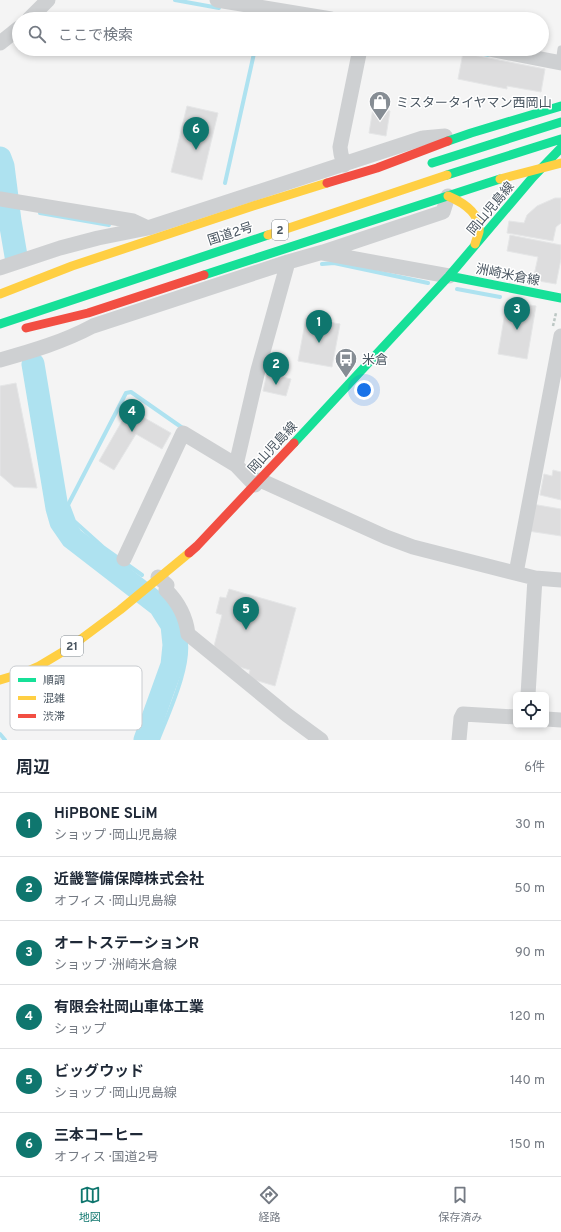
<!DOCTYPE html>
<html lang="ja">
<head>
<meta charset="utf-8">
<style>
	body { margin:0; font-family:Overpass,"Noto Sans JP",sans-serif; background:#f2f2f3; color:#1f2937 }
	.controls { position:absolute; right:12px; bottom:12px; display:grid; overflow:hidden; border-radius:6px; box-shadow:0 2px 6px #0003 }
	.controls button { width:36px; height:36px; display:grid; place-items:center; padding:0; border:0; border-bottom:1px solid #e0e1e3; background:#fff; color:#1f2937; font:20px sans-serif }
	.you { position:absolute; left:364px; top:390px; width:14px; height:14px; margin:-10px; border:3px solid #fff; border-radius:50%; background:#1a73e8; box-shadow:0 0 0 6px #1a73e833 }
	.badge { display:grid; place-items:center; width:26px; height:26px; border-radius:50%; background:#0f766e; color:#fff; font-size:13px; font-weight:700 }
	.pin { position:absolute; translate:-50% -33px; filter:drop-shadow(0 1px 2px #0008) }
	.pin::after { content:''; position:absolute; top:21px; width:14px; height:12px; background:inherit; clip-path:polygon(0 0,100% 0,50% 100%) }
	.list { margin:0; padding:0; list-style:none }
	h2 { display:flex; justify-content:space-between; align-items:center; height:52px; margin:0; padding:0 16px; font-size:17px }
	h2 small { font-size:13px; font-weight:400; color:#747a83 }
	.list li { display:grid; grid-template-columns:26px 1fr auto; gap:12px; align-items:center; box-sizing:border-box; height:64px; padding:0 16px; border-top:1px solid #e0e1e3 }
	.list b { display:block; font-size:15px; white-space:nowrap }
	.list p { margin:0; font-size:13px; white-space:nowrap; color:#747a83 }
	.list em { font-size:13px; font-style:normal; color:#747a83 }
	.icon { flex:none; width:22px; height:22px; fill:none; stroke:currentColor; stroke-width:2; stroke-linecap:round; stroke-linejoin:round }
	.map { position:relative; flex:none; width:561px; height:740px; overflow:hidden }
	.search { position:absolute; background:#fff; box-shadow:0 2px 6px #0003; left:12px; right:12px; top:12px; height:44px; display:flex; align-items:center; gap:10px; box-sizing:border-box; padding:0 14px; border-radius:22px; color:#747a83; font-size:15px }
	.sheet { height:436px; background:#fff }
	nav { display:flex; justify-content:space-around; align-items:center; box-sizing:border-box; height:56px; border-top:1px solid #e0e1e3; background:#fff; font-size:11px; color:#747a83 }
	nav a { display:grid; justify-items:center; gap:2px }
	nav .on { color:#0f766e }
	.map>svg:first-child { display:block }
</style>
</head>
<body>
<div class="map">
<svg width="561" height="740" viewBox="0 0 561 740">
	<rect width="100%" height="100%" fill="#f4f4f4"/>
	<g fill="none" stroke-linecap="round" stroke-linejoin="round">
		<path stroke="#aee2f0" stroke-width="4" d="M175 0 219 8
			M247 13 284 19
			M461 49 488 55
			M225 183 255 49
			M8 209H16
			M0 213 8 212
			M40 213 109 225
			M322 264 334 263 428 283
			M457 289 500 297
			M142 575 104 548 74 521 68 505 126 393 131 392 184 429
			M0 734 5 740
			M158 740C168 714 192 664 185 637"/>
		<path stroke="#aee2f0" stroke-width="23" d="M0 158 3 166 10 221 16 256
			M33 364 57 508 61 522 72 538 160 606 172 625 174 645 172 665 145 740"/>
	</g>
	<path fill="#ddddde" stroke="#e5e6e7" d="M463 53 545 69 541 92 507 86V89L458 79Z
		M187 106 218 113 202 180 171 172Z
		M373 108 390 111 386 136 369 133Z
		M555 198H561V223L556 227 553 241 507 233 509 221 524 223 527 215 537 206Z
		M510 235 561 245V259L556 284 533 280 538 257 507 251Z
		M507 301 536 306 527 359 498 354Z
		M306 318 340 324 332 367 298 361Z
		M267 373 291 379 286 396 263 391Z
		M16 383 37 488 14 487 0 475V386Z
		M129 409 171 433 162 449 136 434 114 470 99 461Z
		M553 470 561 472V500L540 495 544 474 552 476Z
		M532 504 561 509V536L528 531Z
		M229 589 296 608 275 686 248 678 250 670 225 663 213 650 222 615 216 613 220 597 226 598Z"/>
	<g fill="none" stroke-linecap="round" stroke-linejoin="round">
		<path stroke="#bcc7c4" stroke-width="2.5" stroke-dasharray="3 2" stroke-linecap="butt" d="M553 326 556 313"/>
		<path stroke="#ced0d2" stroke-width="7" d="M559 63 561 49"/>
		<path stroke="#ced0d2" stroke-width="15" d="M217 0 331 19
			M29 19 48 0
			M0 43 19 28
			M489 49 561 63
			M344 165 341 154 340 147 360 49
			M0 199 133 221 148 228
			M323 253 449 276
			M0 268 60 248 98 238 148 228 423 138 445 136
			M0 360C32 351 63 342 93 326L288 262 323 252 443 212 448 196
			M236 465 258 370 288 262
			M260 480 386 537 413 547 535 578 561 580
			M124 559 183 433 236 465 255 485
			M516 573 561 336
			M158 577 167 585 166 590C178 602 186 617 188 634L287 715 321 740
			M528 695 535 578
			M546 719 561 720
			M459 740 461 718 463 714 516 717"/>
		<path stroke="#16e098" stroke-width="9" d="M448 141 471 133 561 106
			M432 163 561 122
			M447 175 561 139
			M204 275 500 179
			M449 276 561 298
			M0 324 268 235
			M294 443 449 276 533 177 561 148"/>
		<path stroke="#ffcf43" stroke-width="9" d="M500 179 561 163
			M448 196C462 202 481 213 479 232 478 236 476 240 475 244
			M268 235 447 175
			M0 294 72 266 253 206 327 183
			M0 680 23 673 39 666 69 648 120 610 189 553"/>
		<path stroke="#f24e42" stroke-width="9" d="M327 183 377 168 448 141
			M26 328 88 313 204 275
			M189 553 197 546 294 443"/>
	</g>
	<defs>
		<g id="shop-pin" transform="scale(1.15)"><path d="M0 17L-7.5 6A9.5 9.5 0 1 1 7.5 6Z" fill="#868d94" stroke="#fff"/><path d="M-5-2.5h2.3a2.7 3.5 0 0 1 5.4 0H5L5.5 6h-11ZM-1.5-2.5h3a1.5 2.3 0 0 0-3 0Z" fill="#fff"/></g>
		<g id="bus-pin" transform="scale(1.15)"><path d="M0 17L-7.5 6A9.5 9.5 0 1 1 7.5 6Z" fill="#868d94" stroke="#fff"/><path d="M-5-6H5V4H4V6H2V4H-2V6H-4V4H-5ZM-3.5-4V0h7V-4ZM-3.5 1.2v1.5H-2V1.2ZM2 1.2v1.5H3.5V1.2Z" fill="#fff"/></g>
	</defs>
	<g fill-rule="evenodd">
		<use href="#shop-pin" x="380" y="102"/>
		<use href="#bus-pin" x="346" y="359"/>
	</g>
	<g text-anchor="middle" stroke-width="3" stroke-linejoin="round" paint-order="stroke">
		<g fill="#fff" stroke="#808990" stroke-width="1">
			<rect x="272" y="220" width="16" height="20" rx="3"/>
			<rect x="61" y="636" width="22" height="20" rx="3"/>
		</g>
		<g font-size="12" font-weight="bold" fill="#4a5661">
			<text x="280" y="234">2</text>
			<text x="72" y="650">21</text>
		</g>
		<g font-size="13" fill="#4a5661" stroke="#fff" text-anchor="start">
			<text x="396" y="107">ミスタータイヤマン西岡山</text>
			<text x="362" y="364">米倉</text>
		</g>
		<g font-size="13" fill="#4a5661" stroke="#fff">
			<text transform="translate(490 208) rotate(-50)" y="5">岡山児島線</text>
			<text transform="translate(230 233) rotate(-18)" y="5">国道2号</text>
			<text transform="translate(508 274) rotate(11)" y="5">洲崎米倉線</text>
			<text transform="translate(272 447) rotate(-47)" y="5">岡山児島線</text>
		</g>
	</g>
	<rect x="10" y="666" width="132" height="64" rx="6" fill="#fff" stroke="#c9ccd0" stroke-width="1"/>
	<rect x="18" y="678" width="18" height="4" fill="#16e098"/>
	<rect x="18" y="696" width="18" height="4" fill="#ffcf43"/>
	<rect x="18" y="714" width="18" height="4" fill="#f24e42"/>
	<g font-size="11" fill="#4a5661">
		<text x="43" y="684">順調</text>
		<text x="43" y="702">混雑</text>
		<text x="43" y="720">渋滞</text>
	</g>
</svg>
<div class="controls">
<button><svg class="icon" aria-label="locate" viewBox="0 0 24 24"><circle cx="12" cy="12" r="6"/><path d="M12 2v4M12 18v4M2 12h4M18 12h4"/></svg></button>
</div>
<div class="you"></div>
<div class="pin badge" style="left:319px;top:343px">1</div>
<div class="pin badge" style="left:276px;top:385px">2</div>
<div class="pin badge" style="left:517px;top:330px">3</div>
<div class="pin badge" style="left:132px;top:432px">4</div>
<div class="pin badge" style="left:246px;top:630px">5</div>
<div class="pin badge" style="left:196px;top:150px">6</div>
<div class="search"><svg class="icon" aria-label="search" viewBox="0 0 24 24"><circle cx="10" cy="10" r="6"/><path d="M15 15l6 6"/></svg>ここで検索</div>
</div>
<section class="sheet">
<h2>周辺<small>6件</small></h2>
<ul class="list">
<li><span class="badge">1</span><div><b>HiPBONE SLiM</b><p>ショップ · 岡山児島線</p></div><em>30 m</em></li>
<li><span class="badge">2</span><div><b>近畿警備保障株式会社</b><p>オフィス · 岡山児島線</p></div><em>50 m</em></li>
<li><span class="badge">3</span><div><b>オートステーションR</b><p>ショップ · 洲崎米倉線</p></div><em>90 m</em></li>
<li><span class="badge">4</span><div><b>有限会社岡山車体工業</b><p>ショップ</p></div><em>120 m</em></li>
<li><span class="badge">5</span><div><b>ビッグウッド</b><p>ショップ · 岡山児島線</p></div><em>140 m</em></li>
<li><span class="badge">6</span><div><b>三本コーヒー</b><p>オフィス · 国道2号</p></div><em>150 m</em></li>
</ul>
</section>
<nav>
<a class="on"><svg class="icon" aria-label="map" viewBox="0 0 24 24"><path d="M3 6l6-2 6 2 6-2v14l-6 2-6-2-6 2zM9 4v14M15 6v14"/></svg>地図</a>
<a><svg class="icon" aria-label="directions" viewBox="0 0 24 24"><path d="M12 3l9 9-9 9-9-9zM9 14v-3h6M13 9l2 2-2 2"/></svg>経路</a>
<a><svg class="icon" aria-label="saved" viewBox="0 0 24 24"><path d="M7 4h10v16l-5-4-5 4z"/></svg>保存済み</a>
</nav>
</body>
</html>
